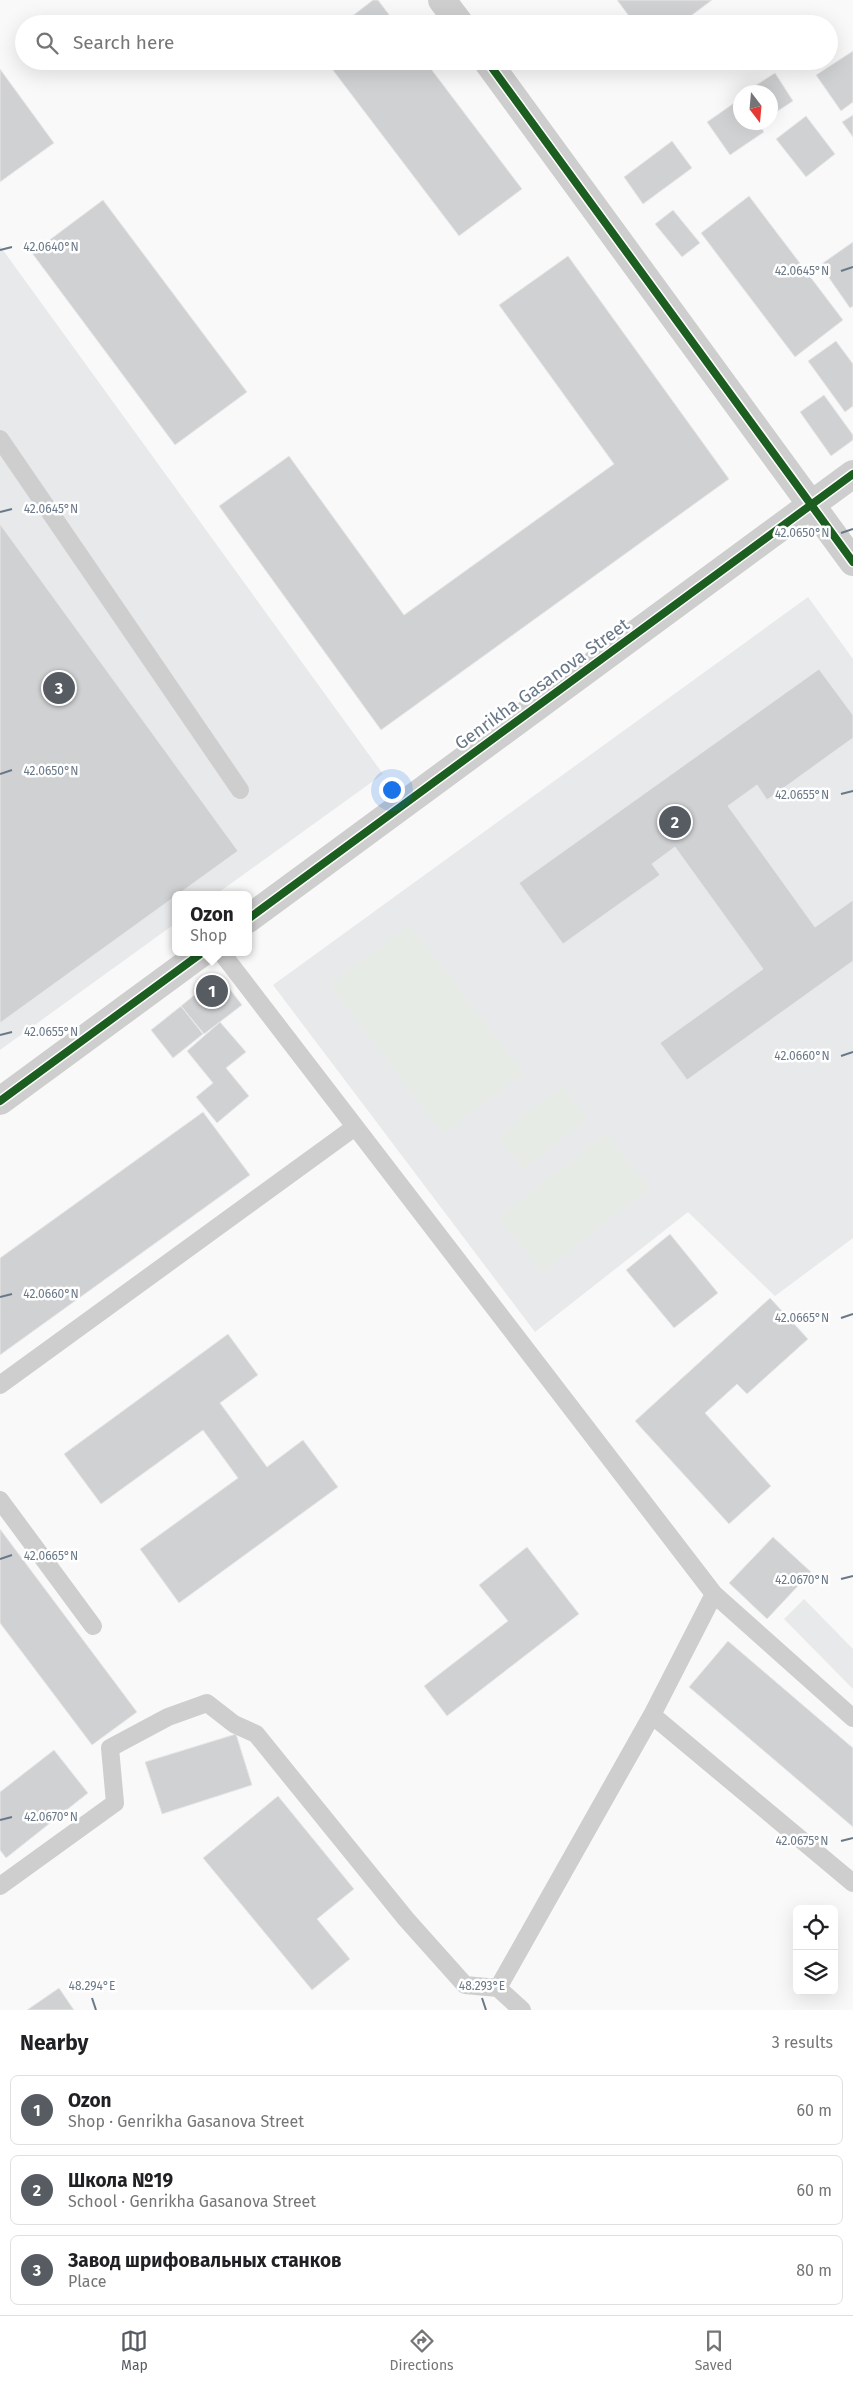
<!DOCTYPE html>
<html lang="en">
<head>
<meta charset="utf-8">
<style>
	body { margin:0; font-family:"Fira Sans",sans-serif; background:#f2f2f2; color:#202124 }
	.controls { position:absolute; right:15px; bottom:15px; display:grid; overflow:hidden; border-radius:8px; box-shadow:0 5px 20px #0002 }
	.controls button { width:45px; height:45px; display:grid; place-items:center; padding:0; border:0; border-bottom:1px solid #e0e0e0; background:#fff; color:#202124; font:25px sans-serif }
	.compass { position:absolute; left:733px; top:85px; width:45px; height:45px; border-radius:50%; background:#fff; box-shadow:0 5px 20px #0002; rotate:164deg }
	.you { position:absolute; left:391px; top:789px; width:18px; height:18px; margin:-12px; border:4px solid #fff; border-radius:50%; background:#1a73e8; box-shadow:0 0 0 8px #1a73e833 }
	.badge { display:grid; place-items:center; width:32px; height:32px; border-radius:50%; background:#575c63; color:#fff; font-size:16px; font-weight:700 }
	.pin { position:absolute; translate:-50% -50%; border:2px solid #fff; box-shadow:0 1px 5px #0006 }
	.popup { position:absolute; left:172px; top:891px; width:80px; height:65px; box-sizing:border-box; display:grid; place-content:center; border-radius:8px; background:#fff; filter:drop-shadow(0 1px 4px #0005); font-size:16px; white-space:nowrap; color:#757577 }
	.popup b { font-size:19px; color:#202124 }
	.popup::after { content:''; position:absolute; left:50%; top:100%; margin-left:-10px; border:10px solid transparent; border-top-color:#fff }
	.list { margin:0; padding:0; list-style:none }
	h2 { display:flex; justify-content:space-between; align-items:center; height:65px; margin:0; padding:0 20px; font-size:21px }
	h2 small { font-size:16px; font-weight:400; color:#757577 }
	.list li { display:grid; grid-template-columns:32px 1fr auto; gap:15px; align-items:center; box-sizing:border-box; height:70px; margin:0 10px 10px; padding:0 10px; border:1px solid #e0e0e0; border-radius:8px }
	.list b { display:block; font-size:19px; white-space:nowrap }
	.list p { margin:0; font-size:16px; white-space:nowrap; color:#757577 }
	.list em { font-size:16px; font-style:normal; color:#757577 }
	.icon { flex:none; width:28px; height:28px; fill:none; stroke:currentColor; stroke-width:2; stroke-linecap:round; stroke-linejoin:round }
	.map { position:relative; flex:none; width:853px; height:2010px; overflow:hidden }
	.search { position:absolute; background:#fff; box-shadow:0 5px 20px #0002; left:15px; right:15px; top:15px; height:55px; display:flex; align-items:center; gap:12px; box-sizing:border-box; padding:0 18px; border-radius:28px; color:#757577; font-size:19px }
	.sheet { height:305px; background:#fff }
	nav { display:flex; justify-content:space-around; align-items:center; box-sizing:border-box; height:70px; border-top:1px solid #e0e0e0; background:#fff; font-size:14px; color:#757577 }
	nav a { display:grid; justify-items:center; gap:2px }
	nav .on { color:#575c63 }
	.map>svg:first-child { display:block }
</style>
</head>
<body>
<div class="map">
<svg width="853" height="2010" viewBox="0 0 853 2010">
	<rect width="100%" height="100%" fill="#f9f9f9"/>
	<path fill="#e7e9ea" d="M0 246 383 774 215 895H176V923L0 1050Z
		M808 597 853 659V1238L775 1296 688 1212 535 1332 273 985Z
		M804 1599 853 1649V1689L784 1619Z"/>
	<path fill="#e7ebe6" d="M410 925 523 1073 443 1133 330 985Z
		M562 1086 587 1118 523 1169 498 1137Z
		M606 1134 649 1188 542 1272 499 1218Z"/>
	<path fill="#d0d1d3" stroke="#e8e8e8" d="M373 0H378L396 24H342Z
		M617 0H712L680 24H635Z
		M853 51V102L841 111 816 75Z
		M326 61H425L522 189 459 236Z
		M0 69 54 143 0 182Z
		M775 73 793 101 770 116V92H748L747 91Z
		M740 99V122H757L764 132 730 155 707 122Z
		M853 115V137L842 122Z
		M806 116 835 154 806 177 776 139Z
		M672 141 692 168 643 204 624 177Z
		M749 196 843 320 795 357 701 233Z
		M103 200 247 392 175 445 32 253Z
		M673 210 700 243 682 257 655 224Z
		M853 242V306L850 308 820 265Z
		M568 256 729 479 381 730 219 506 289 456 404 615 614 464 499 305Z
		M836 341 853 364V406L845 412 808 361Z
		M824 395 853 435V440L831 456 800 412Z
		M0 524 238 851 0 1023Z
		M819 669 853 715V738L767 800 757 785 728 806 815 927 853 900V961L687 1080 660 1043 763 969 675 847 652 864 660 875 563 944 519 883Z
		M219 975 242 1005 204 1034 181 1006Z
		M181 1006 203 1034 173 1058 151 1030Z
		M220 1022 246 1052 226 1068 249 1096 217 1123 196 1097 213 1083 187 1051Z
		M203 1112 250 1175 0 1355V1258Z
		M670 1234 718 1293 674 1328 626 1270Z
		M770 1298 808 1339 747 1394 737 1384 705 1413 771 1486 729 1524 635 1421Z
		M228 1334 258 1375 220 1403 267 1467 303 1440 338 1487 179 1603 140 1549 238 1478 203 1430 101 1504 64 1454Z
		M0 1529 137 1712 92 1745 0 1623Z
		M773 1537 811 1572 767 1619 729 1583Z
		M527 1547 579 1614 447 1716 424 1686 508 1621 479 1585Z
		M728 1641 853 1748V1827L689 1687Z
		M236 1734 252 1785 162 1814 145 1762Z
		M54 1750 88 1793 6 1858 0 1850V1792Z
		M278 1796 354 1889 317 1919 350 1959 312 1990 203 1858Z
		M59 1988 74 2010H27Z"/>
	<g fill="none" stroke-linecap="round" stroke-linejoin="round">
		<path stroke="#cececf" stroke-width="18" d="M0 439 240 790
			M221 952 714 1594 853 1718
			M0 1385 355 1127
			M0 1500 93 1626
			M652 1715 853 1883
			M0 1886 115 1803 110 1748 168 1717 207 1703 234 1724 256 1734 406 1919 465 1985 498 1988 522 2010
			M498 1988 652 1715 714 1594"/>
		<path stroke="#cececf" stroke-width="28" d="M442 0 460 24
			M487 61 853 562
			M248 919 853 474
			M0 1101 203 952"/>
		<g stroke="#fff" stroke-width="11">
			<path id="cycleway" d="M487 61 853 562
				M248 919 853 474
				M0 1101 203 952"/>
		</g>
		<use href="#cycleway" stroke="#1b5e20" stroke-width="8"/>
	</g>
	<path fill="none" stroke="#697888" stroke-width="2" d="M0 250 12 247M841 271 853 267M0 512 12 509M841 533 853 529M0 774 12 770M841 794 853 791M0 1035 12 1032M841 1056 853 1052M0 1297 12 1294M841 1318 853 1314M0 1559 12 1555M841 1579 853 1576M0 1820 12 1817M841 1841 853 1838M92 1998 96 2010M482 1998 486 2010"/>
	<g text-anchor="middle" stroke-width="5" stroke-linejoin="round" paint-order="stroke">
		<g font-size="18" fill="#697888" stroke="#fff">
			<text transform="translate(542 684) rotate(-36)" y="6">Genrikha Gasanova Street</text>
		</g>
	</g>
	<g font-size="12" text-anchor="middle" fill="#697888" stroke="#fff" stroke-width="5" stroke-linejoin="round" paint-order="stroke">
		<text x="51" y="251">42.0640°N</text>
		<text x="802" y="275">42.0645°N</text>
		<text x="51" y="513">42.0645°N</text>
		<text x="802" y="537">42.0650°N</text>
		<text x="51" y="775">42.0650°N</text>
		<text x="802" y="799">42.0655°N</text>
		<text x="51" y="1036">42.0655°N</text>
		<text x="802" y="1060">42.0660°N</text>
		<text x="51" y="1298">42.0660°N</text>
		<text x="802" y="1322">42.0665°N</text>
		<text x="51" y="1560">42.0665°N</text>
		<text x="802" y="1584">42.0670°N</text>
		<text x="51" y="1821">42.0670°N</text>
		<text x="802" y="1845">42.0675°N</text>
		<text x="92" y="1990">48.294°E</text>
		<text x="482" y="1990">48.293°E</text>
	</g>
</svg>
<div class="controls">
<button><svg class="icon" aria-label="locate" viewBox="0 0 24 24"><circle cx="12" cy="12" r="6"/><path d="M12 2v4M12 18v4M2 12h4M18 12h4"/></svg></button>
<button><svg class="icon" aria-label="layers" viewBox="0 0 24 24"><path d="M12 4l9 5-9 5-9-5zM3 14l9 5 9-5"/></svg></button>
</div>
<svg class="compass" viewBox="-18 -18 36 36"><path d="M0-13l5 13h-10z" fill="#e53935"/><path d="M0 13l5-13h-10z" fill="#757577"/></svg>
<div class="you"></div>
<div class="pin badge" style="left:212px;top:991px">1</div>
<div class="popup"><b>Ozon</b>Shop</div>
<div class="pin badge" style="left:675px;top:822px">2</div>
<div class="pin badge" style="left:59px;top:688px">3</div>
<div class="search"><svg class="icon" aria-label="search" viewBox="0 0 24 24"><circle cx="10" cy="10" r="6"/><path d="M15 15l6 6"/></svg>Search here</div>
</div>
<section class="sheet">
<h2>Nearby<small>3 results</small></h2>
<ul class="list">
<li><span class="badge">1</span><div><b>Ozon</b><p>Shop · Genrikha Gasanova Street</p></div><em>60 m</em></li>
<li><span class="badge">2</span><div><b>Школа №19</b><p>School · Genrikha Gasanova Street</p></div><em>60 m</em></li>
<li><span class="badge">3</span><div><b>Завод шрифовальных станков</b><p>Place</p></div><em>80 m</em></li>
</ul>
</section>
<nav>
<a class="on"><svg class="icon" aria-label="map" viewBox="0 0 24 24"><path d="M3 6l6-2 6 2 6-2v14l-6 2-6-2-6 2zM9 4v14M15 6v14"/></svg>Map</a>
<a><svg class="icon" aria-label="directions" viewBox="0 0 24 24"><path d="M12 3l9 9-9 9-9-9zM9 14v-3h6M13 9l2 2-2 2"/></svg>Directions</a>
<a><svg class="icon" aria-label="saved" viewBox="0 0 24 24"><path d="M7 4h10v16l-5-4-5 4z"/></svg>Saved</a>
</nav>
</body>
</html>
